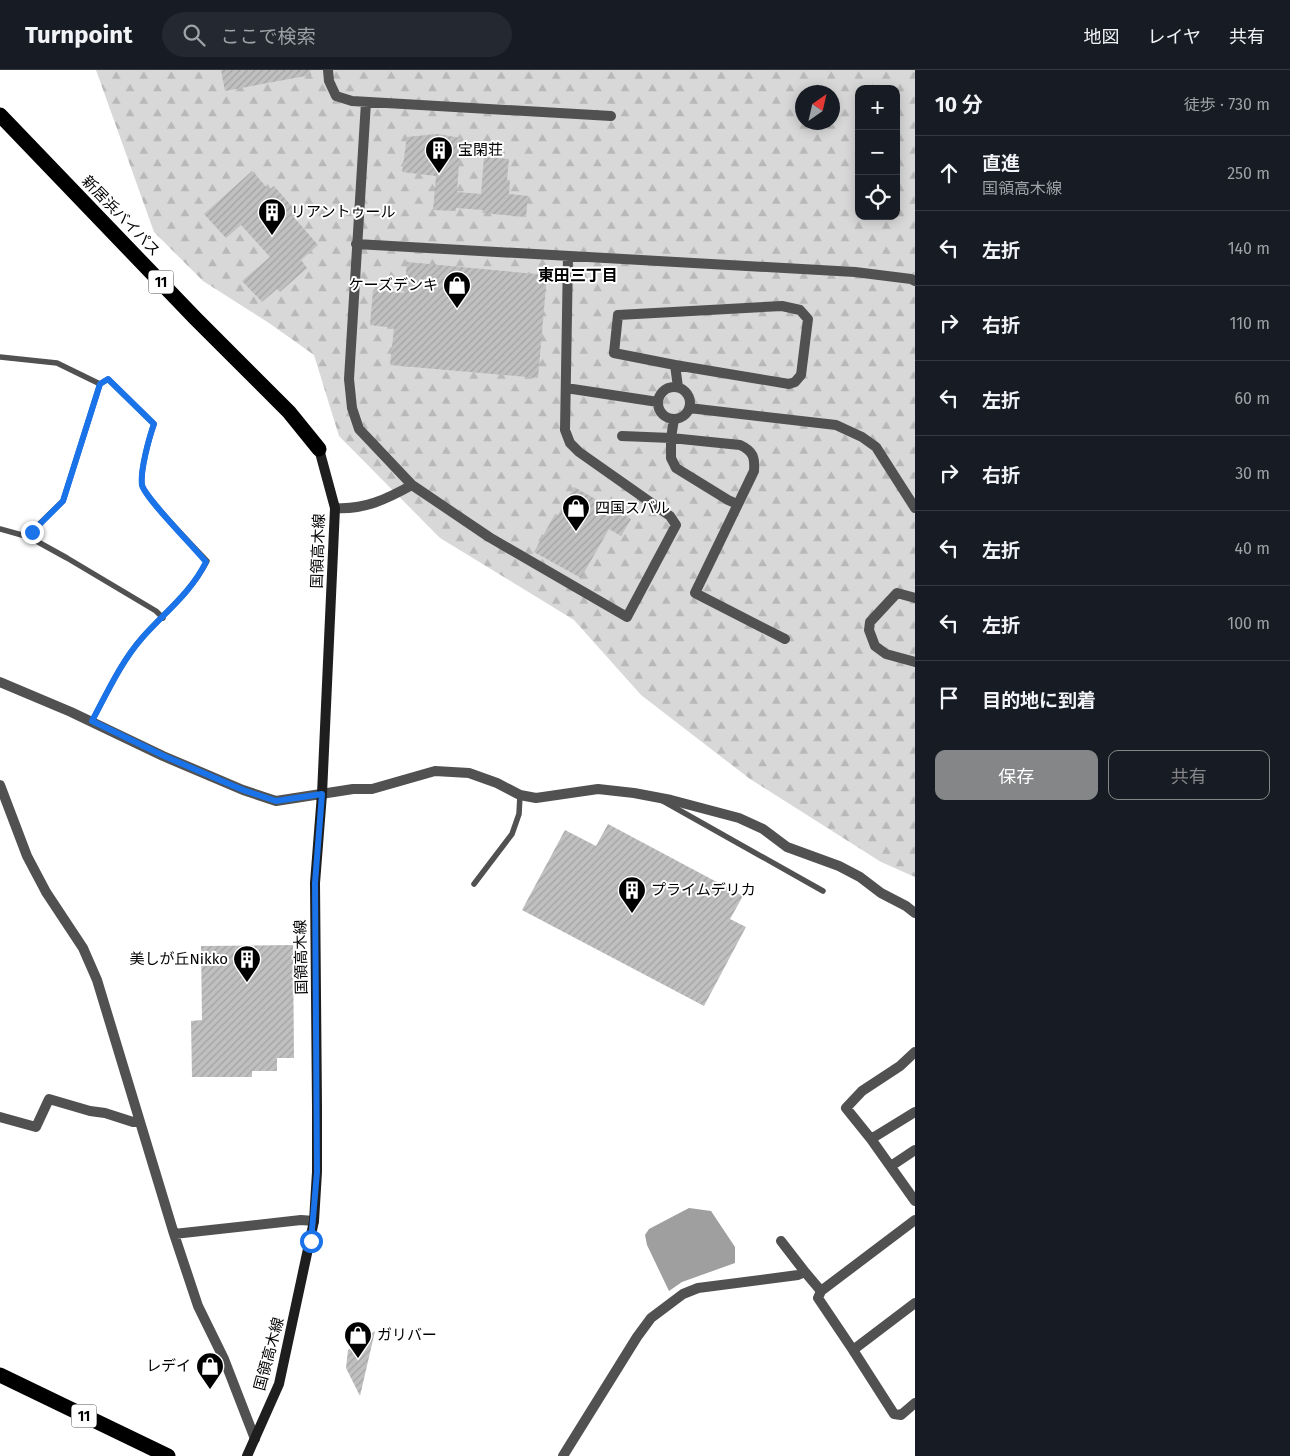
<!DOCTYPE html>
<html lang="ja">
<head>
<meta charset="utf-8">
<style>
	body { margin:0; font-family:"Fira Sans","Noto Sans JP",sans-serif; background:#242831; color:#f1f3f6 }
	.controls { position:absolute; right:15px; top:15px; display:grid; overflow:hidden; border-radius:10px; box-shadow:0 2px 12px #0003 }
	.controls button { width:45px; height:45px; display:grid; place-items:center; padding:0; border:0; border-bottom:1px solid #363941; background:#171b24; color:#f1f3f6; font:25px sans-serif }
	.compass { position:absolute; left:795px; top:15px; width:45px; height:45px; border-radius:50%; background:#171b24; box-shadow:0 2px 12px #0003; rotate:34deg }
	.stop { position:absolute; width:15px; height:15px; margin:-11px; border:4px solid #1a73e8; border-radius:50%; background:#fff }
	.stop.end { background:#1a73e8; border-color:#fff; box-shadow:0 1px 5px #0008 }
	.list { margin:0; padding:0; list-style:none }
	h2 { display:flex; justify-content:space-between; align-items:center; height:65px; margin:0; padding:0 20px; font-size:21px }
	h2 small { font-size:16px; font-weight:400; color:#9ea1a6 }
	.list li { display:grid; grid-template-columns:32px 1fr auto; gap:15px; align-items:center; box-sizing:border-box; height:75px; padding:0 20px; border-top:1px solid #363941 }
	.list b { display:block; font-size:19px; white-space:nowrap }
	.list p { margin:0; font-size:16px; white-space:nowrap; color:#9ea1a6 }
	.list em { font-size:16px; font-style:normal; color:#9ea1a6 }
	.actions { display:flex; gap:10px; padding:15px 20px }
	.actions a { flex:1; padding:11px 0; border:1px solid #858687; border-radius:10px; text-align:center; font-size:18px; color:#858687 }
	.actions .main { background:#858687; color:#fff }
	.icon { flex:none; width:28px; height:28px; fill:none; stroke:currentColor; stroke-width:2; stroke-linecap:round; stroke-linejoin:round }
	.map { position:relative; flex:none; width:915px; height:1386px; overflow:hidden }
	header { display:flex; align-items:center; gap:30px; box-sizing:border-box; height:70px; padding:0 25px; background:#171b24; border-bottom:1px solid #363941 }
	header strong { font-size:24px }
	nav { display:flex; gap:28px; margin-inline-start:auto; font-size:18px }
	.search { width:350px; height:45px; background:#242831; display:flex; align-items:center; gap:12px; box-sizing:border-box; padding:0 18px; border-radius:28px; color:#9ea1a6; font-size:19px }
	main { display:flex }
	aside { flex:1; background:#171b24 }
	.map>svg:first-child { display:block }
</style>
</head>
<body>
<header>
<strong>Turnpoint</strong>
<div class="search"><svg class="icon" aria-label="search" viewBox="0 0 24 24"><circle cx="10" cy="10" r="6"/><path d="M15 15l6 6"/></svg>ここで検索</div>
<nav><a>地図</a><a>レイヤ</a><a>共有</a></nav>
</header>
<main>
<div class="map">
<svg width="915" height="1386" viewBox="0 0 915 1386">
	<defs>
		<pattern id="forest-firs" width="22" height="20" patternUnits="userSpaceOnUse" patternTransform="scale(1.25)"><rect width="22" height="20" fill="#d8d8d8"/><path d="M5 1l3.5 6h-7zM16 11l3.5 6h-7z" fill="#b8b8b8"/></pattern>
		<pattern id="building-hatch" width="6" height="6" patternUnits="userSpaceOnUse" patternTransform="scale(1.25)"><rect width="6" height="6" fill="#c0c0c0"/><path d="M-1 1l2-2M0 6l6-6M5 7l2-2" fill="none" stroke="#a3a3a3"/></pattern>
	</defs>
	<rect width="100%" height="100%" fill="#fff"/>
	<path fill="url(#forest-firs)" fill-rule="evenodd" d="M96 0H915V807L881 792 750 709 641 625 574 550 440 468 339 366 314 285 269 253 203 211 154 162ZM859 19H896V146H859ZM802 22H832V52H802Z"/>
	<path fill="#9f9f9f" d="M689 1138 711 1141 735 1177V1193L682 1212 669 1221 647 1175 645 1165 649 1159Z"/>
	<path fill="url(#building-hatch)" d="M221 0H310L311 5 225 21Z
		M437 64 461 68 457 122 481 124 484 87 509 89 507 110H510L509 124 528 126 526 147 482 143 483 140 456 138V141L433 140 436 106 402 102 407 67Z
		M252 101 269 120 274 116 295 140 292 145 318 175 301 190 307 198 280 222 277 219 262 232 242 211 270 187 241 155 226 168 204 144Z
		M407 192 547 205 538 308 390 295 394 258 370 255 373 220 404 223Z
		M574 417 631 449 621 466 609 459 581 508 534 482 555 444 558 445Z
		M608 754 743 826 730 849 746 857 704 936 522 840 565 760 596 776Z
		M293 875 294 988H277V1001H252V1007H192L191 951 202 950 201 876Z
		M375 1261 360 1326 346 1298 348 1280Z"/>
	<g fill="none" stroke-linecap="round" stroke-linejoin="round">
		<path stroke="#515151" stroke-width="5.5" d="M0 287 57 293 100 314
			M0 459 29 467 67 488 156 541 163 548
			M29 467 31 462 63 431 100 314 108 309 154 354C149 368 140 401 142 415 145 428 195 478 207 491 190 524 165 542 142 568 121 592 107 623 92 651
			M663 731 823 821
			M474 814 512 764 519 744 520 725"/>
		<path stroke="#515151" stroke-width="10" d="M328 0 329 11 336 26 352 31 611 46
			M366 32 349 309 352 338 359 359 412 415 489 467 627 547 676 455 670 446 579 382 570 373 565 360 568 186
			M356 174 855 202 911 209 915 211
			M675 295 789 314 795 312 801 305 808 249 800 240 782 236 618 245 614 283 675 295 678 317
			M658 333a16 16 0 1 1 32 0a16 16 0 1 1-32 0Z
			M566 318 658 332
			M689 338 836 355 862 367 876 377 915 438
			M674 349 671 368V388L676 398 728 430 737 434
			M622 366 671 368 740 375C753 381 755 387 754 401L695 523 785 569
			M335 438C364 440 387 429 412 415
			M915 528 897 523 870 552 869 560 875 576 886 584 915 592
			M0 612 71 642 163 686 243 720 276 731 353 719H372L435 701 469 703 497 713 520 725 536 728 598 719 634 723 671 730 739 748 763 759 787 777 839 796 860 807 881 823 906 836 915 843
			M0 715 27 786 46 822 83 878 97 910 174 1164 198 1236 224 1289 255 1369
			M915 982 900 996 862 1021 846 1038 871 1069 915 1131
			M0 1047 36 1057 49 1029 90 1041 105 1043 133 1052H140
			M871 1069 915 1042
			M891 1096 915 1080
			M174 1164 301 1150 314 1151
			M805 1202 821 1221 915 1150
			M821 1221 818 1228 853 1280 915 1233
			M853 1280 894 1344 901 1345 915 1333
			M563 1386 637 1267 651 1248 683 1224 698 1218 798 1205 805 1202 781 1171"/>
		<path stroke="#1e1e1e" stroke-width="10" d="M247 1386 279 1314 314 1151 317 1102V1037L315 813 322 724 335 438 319 379"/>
		<path stroke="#000" stroke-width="15" d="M0 45 195 248 289 342 319 379
			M0 1305 168 1386"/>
	</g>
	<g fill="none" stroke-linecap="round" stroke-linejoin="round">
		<path stroke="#1a73e8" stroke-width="6" d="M32 462 63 431 100 314 108 309 154 354C149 368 140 401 142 415 145 428 195 478 206 492 190 524 165 542 142 568 121 592 107 623 92 651L164 686 243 720 276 731 322 724 315 813 317 1102 311 1171"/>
	</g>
	<defs>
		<g id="building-pin" transform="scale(1.4375)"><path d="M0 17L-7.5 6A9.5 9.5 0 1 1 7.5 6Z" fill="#000" stroke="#fff"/><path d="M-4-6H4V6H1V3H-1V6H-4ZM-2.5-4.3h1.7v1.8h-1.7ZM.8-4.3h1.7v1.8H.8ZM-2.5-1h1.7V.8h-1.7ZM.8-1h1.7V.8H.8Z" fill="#fff"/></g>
		<g id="shop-pin" transform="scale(1.4375)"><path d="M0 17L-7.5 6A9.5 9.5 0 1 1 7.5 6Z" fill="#000" stroke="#fff"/><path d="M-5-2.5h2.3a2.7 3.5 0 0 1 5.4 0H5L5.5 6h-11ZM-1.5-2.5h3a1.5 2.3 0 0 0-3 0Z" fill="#fff"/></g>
	</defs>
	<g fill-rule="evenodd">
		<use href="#building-pin" x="439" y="80"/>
		<use href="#building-pin" x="272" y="142"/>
		<use href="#shop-pin" x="457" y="215"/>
		<use href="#shop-pin" x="576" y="438"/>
		<use href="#building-pin" x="632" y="820"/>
		<use href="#building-pin" x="247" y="889"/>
		<use href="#shop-pin" x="358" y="1265"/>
		<use href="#shop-pin" x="210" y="1296"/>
	</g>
	<g text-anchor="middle" stroke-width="4" stroke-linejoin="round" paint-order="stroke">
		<g fill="#fff" stroke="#4c4c4c" stroke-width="1">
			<rect x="148.5" y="200.5" width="25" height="23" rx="4"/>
			<rect x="71.5" y="1334.5" width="25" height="23" rx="4"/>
		</g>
		<g font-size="14" font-weight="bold" fill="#000">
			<text x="161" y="217">11</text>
			<text x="84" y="1351">11</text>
		</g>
		<g font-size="15" fill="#000" stroke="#fff" text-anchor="start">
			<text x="458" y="85">宝閑荘</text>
			<text x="291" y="147">リアントゥール</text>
			<text x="438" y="220" text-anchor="end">ケーズデンキ</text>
			<text x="595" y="443">四国スバル</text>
			<text x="651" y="825">プライムデリカ</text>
			<text x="228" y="894" text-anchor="end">美しが丘Nikko</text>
			<text x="377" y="1270">ガリバー</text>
			<text x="191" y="1301" text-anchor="end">レデイ</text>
		</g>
		<g font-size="15" fill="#000" stroke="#fff">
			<text transform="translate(121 146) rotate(46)" y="5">新居浜バイパス</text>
			<text transform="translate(318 481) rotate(-88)" y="5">国領高木線</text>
			<text transform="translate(301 887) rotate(-91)" y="5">国領高木線</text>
			<text transform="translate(269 1284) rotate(-75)" y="5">国領高木線</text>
		</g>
		<g font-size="16" font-weight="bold" fill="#000" stroke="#fff">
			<text x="578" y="211">東田三丁目</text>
		</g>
	</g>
</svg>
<div class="controls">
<button>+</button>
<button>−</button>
<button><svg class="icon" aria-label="locate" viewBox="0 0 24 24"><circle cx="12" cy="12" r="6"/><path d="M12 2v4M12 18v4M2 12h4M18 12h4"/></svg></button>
</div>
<svg class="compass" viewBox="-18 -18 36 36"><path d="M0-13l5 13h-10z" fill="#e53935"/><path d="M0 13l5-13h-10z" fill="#9ea1a6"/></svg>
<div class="stop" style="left:311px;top:1171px"></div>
<div class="stop end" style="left:32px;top:462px"></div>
</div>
<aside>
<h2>10 分<small>徒歩 · 730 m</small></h2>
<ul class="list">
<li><svg class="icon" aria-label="ahead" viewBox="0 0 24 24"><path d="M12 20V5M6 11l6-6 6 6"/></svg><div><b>直進</b><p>国領高木線</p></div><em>250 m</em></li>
<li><svg class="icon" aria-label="left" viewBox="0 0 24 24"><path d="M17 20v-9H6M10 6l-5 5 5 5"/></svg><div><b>左折</b></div><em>140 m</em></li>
<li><svg class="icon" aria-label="right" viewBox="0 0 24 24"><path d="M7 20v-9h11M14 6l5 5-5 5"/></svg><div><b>右折</b></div><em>110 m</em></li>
<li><svg class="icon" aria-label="left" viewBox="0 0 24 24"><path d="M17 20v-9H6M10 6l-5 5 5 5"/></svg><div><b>左折</b></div><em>60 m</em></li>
<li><svg class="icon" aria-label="right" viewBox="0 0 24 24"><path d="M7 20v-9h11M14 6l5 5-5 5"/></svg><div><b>右折</b></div><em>30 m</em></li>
<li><svg class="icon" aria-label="left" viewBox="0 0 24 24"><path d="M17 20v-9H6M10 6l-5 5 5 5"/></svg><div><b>左折</b></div><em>40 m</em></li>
<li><svg class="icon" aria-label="left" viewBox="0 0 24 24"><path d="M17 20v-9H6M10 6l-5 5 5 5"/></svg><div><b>左折</b></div><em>100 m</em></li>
<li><svg class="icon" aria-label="arrive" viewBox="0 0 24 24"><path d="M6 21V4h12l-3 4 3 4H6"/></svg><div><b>目的地に到着</b></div></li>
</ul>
<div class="actions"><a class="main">保存</a><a>共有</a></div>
</aside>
</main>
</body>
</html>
